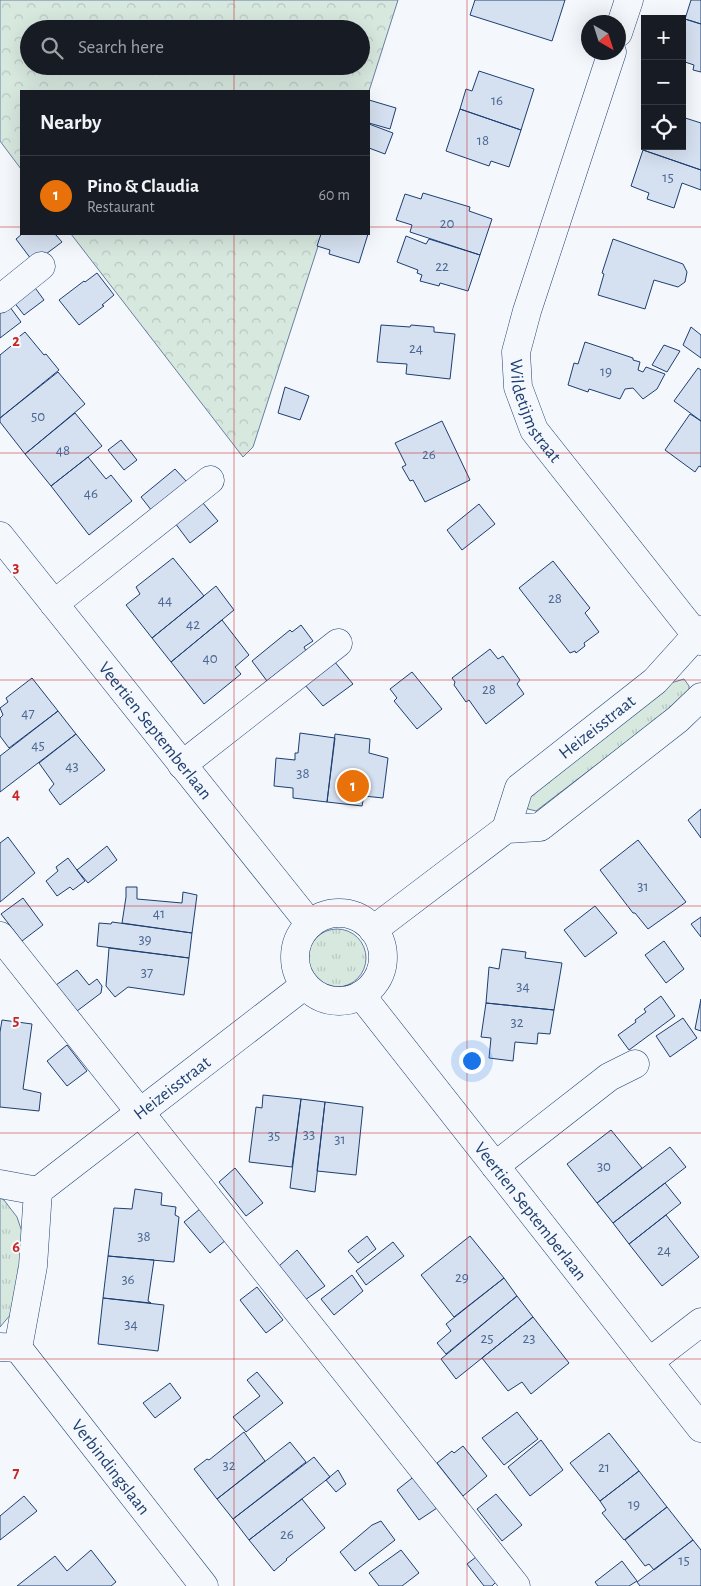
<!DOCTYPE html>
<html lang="en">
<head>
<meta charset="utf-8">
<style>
	body { margin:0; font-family:"Alegreya Sans",sans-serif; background:#242831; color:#f1f3f6 }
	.controls { position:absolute; right:15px; top:15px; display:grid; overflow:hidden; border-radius:0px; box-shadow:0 5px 20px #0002 }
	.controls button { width:45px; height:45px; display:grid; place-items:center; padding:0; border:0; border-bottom:1px solid #363941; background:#171b24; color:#f1f3f6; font:25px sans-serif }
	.compass { position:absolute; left:581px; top:15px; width:45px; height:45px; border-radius:50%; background:#171b24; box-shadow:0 5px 20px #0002; rotate:141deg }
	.you { position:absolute; left:471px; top:1060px; width:18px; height:18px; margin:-12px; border:4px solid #fff; border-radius:50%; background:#1a73e8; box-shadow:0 0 0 8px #1a73e833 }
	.badge { display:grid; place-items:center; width:32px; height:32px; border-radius:50%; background:#c62828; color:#fff; font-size:16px; font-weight:700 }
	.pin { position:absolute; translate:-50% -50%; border:2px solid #fff; box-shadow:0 1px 5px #0006 }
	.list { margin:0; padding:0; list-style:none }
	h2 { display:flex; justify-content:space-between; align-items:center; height:65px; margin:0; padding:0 20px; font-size:21px }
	h2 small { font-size:16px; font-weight:400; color:#9ea1a6 }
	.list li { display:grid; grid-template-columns:32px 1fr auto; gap:15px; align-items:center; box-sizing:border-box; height:80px; padding:0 20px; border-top:1px solid #363941 }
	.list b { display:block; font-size:19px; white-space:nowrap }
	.list p { margin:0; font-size:16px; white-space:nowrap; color:#9ea1a6 }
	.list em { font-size:16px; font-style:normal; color:#9ea1a6 }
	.icon { flex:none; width:28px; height:28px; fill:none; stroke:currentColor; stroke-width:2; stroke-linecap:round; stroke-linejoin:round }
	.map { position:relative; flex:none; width:701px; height:1586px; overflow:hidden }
	.search { position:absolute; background:#171b24; box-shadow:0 5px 20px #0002; left:20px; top:20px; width:350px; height:55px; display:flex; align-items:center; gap:12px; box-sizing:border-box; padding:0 18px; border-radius:28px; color:#9ea1a6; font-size:19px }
	.panel { position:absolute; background:#171b24; box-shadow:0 5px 20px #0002; left:20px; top:90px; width:350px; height:145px; border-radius:0px }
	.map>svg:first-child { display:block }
</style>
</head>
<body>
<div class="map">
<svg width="701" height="1586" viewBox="0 0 701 1586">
	<defs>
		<pattern id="grass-tufts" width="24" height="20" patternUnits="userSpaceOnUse" patternTransform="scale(1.25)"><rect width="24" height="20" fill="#d7e8df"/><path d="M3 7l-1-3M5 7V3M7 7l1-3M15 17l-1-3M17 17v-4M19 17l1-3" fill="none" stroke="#b8c8c3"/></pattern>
		<pattern id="forest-crowns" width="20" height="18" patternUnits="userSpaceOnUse" patternTransform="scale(1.25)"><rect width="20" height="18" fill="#d7e8df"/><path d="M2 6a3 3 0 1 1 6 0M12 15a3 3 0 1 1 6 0" fill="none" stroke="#b8c8c3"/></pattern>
	</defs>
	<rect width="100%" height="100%" fill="#f4f7fb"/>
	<path fill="url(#grass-tufts)" stroke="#687fa3" d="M684 679 689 686V694L536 811 528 809 524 802 525 795 671 683Z
		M308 958a29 29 0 1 1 58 0a29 29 0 1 1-58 0Z
		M0 1198 4 1200 17 1217 24 1238 17 1307 0 1327Z"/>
	<path fill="url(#forest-crowns)" stroke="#687fa3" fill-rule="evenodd" d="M0 0H398L369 91H21V169L0 141ZM29 29H361V66H29Z
		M71 234H322L253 447 243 457Z"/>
	<path fill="#d5e0f0" stroke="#1d3f73" d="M475 0H565L552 41 470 15Z
		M691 0H701V24L685 19Z
		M685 19 701 24V72L693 70 694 65 682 61V27Z
		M479 71 534 89 521 130 460 109 466 89 472 91Z
		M369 100 396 108 390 129 369 123Z
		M460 109 521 130 509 167 491 161 489 166 446 151Z
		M682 117 701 123V170L643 150 645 144V146H682Z
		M369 124 393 133 385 154 369 148Z
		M643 150 701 170V190L682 183 674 208 647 199 649 193 631 186Z
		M423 193 470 207 469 211 492 219 480 255 410 232 412 225 396 220 405 194 421 199Z
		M22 234H55L62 242 34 263 16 239Z
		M321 234H368L359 263 329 254 330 250 317 246Z
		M406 236 426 244 429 239 480 255 468 291 440 283 439 286 420 281 422 275 417 273 418 270 397 262Z
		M613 239 683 264 687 272 685 282 678 287 654 280 645 309 598 295 604 274 602 273Z
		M97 273 114 295 102 305 104 306 79 325 59 300 84 281 85 282Z
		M33 285 44 300 24 315 13 301Z
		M7 303 21 322 0 338V309Z
		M381 325 410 327 411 325 434 327V332L455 334 450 379 406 374 407 364 377 362Z
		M691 327 701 335V358L683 345Z
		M25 332 44 355 46 354 59 370 0 418V355L16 342 15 340Z
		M585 342 633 358V360L640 362 638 370 643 372 646 367 665 374 657 389 643 399 633 388 625 389 620 399 589 389 588 392 568 385 574 363 578 364Z
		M664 345 680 351 667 372 652 365Z
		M698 368 701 370V421L674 401Z
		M58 372 85 404 25 454 0 422V418Z
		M285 387 309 396 300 420 278 413Z
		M75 413 102 446 51 486 25 454Z
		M690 414 701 421V467L699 466 695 472 665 450Z
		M442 421 470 480 425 502 413 480 410 481 402 467 406 465 395 443Z
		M121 440 137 460 124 470 108 450Z
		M88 457 106 479 111 475 132 501 89 535 51 486Z
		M175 469 187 482 152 511 141 497Z
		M198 497 218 521 190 543 172 519Z
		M479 504 495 524 462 550 447 530Z
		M173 558 204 596 152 638 126 605 140 594 136 587Z
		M553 561 590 608 585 613 599 632 584 643 585 646 576 653 575 651 570 653 519 588Z
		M216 586 234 610 171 662 152 638Z
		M222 620 249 655 235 667 241 674 204 704 171 662Z
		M301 625 313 641 304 647 306 651 267 681 252 661 290 630 292 632Z
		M490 649 498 659 503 656 520 680 517 684 524 694 486 724 469 700 466 702 454 685 455 682 452 678Z
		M334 661 353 684 323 706 305 685Z
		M412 672 442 709 417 729 394 701 397 698 390 689Z
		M32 678 58 711 9 748 0 736V718L3 715 0 708 8 702 6 698Z
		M58 711 76 734 0 792V756Z
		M300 733 335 738 327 802 293 798V788L274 786 276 758 295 760V753H298Z
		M76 734 105 770 60 805 49 790 54 784 39 763Z
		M335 734 370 739 369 753 388 758 383 798 364 796 362 806 327 802Z
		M701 809V838L688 820Z
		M8 837 35 873 0 902V843Z
		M638 840 686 902 648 929 635 913H633L600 870Z
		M107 846 117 860 88 883 77 870Z
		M68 858 85 881 73 890 70 887 57 896 46 881 58 871 56 867Z
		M126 887H137V899L182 903 183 892 197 895 192 933 122 923 126 897Z
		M23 898 43 925 22 941 1 914Z
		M595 906 617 933 585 957 564 930Z
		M701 917V937L691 924Z
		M112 922 192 933 189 958 97 946 99 923 111 924Z
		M664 941 684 969 666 983 645 955Z
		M109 948 189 958 184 995 128 987 115 997 106 986Z
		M502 949 526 952 525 958 562 963 554 1010 486 1003 489 967 499 969Z
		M77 970 89 985 97 979 102 986 101 993 77 1011 56 985Z
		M661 996 675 1016 629 1050 618 1035 636 1022 635 1020 646 1012 644 1009Z
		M701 999V1031L695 1029Z
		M486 1003 554 1010 550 1034 538 1033 537 1044 515 1042 513 1061 489 1058 491 1038 481 1037Z
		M683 1018 697 1038 670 1057 656 1036Z
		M2 1020 32 1024 23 1089 41 1093 39 1111 0 1107V1032Z
		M67 1045 87 1071 67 1086 47 1061Z
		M263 1095 301 1099 292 1167 249 1162 256 1107 262 1108Z
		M301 1099 325 1102 315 1192 290 1188Z
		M325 1102 363 1107 356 1175 317 1171Z
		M611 1130 642 1168 597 1203 567 1164Z
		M670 1147 686 1167 613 1223 597 1203Z
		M235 1168 263 1203 246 1216 219 1182Z
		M665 1183 681 1203 629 1244 613 1223Z
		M135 1189 162 1193 161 1205 176 1207 175 1215 179 1217 174 1262 108 1256 114 1208 132 1209Z
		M200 1209 226 1240 210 1253 184 1222Z
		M666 1215 699 1257 662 1286 629 1244Z
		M367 1236 376 1249 358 1263 348 1251Z
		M470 1236 504 1278 454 1317 421 1275Z
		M393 1242 404 1256 366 1285 356 1271Z
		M297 1250 325 1286 305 1300 279 1266Z
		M108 1256 154 1260 148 1301 151 1303 103 1298Z
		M352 1275 363 1291 334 1315 321 1299Z
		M504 1278 517 1296 446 1354 437 1343 451 1331 446 1324Z
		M257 1287 283 1320 266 1333 240 1300Z
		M517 1296 533 1317 456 1379 441 1359Z
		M103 1298 164 1305 158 1351 98 1344Z
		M533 1317 569 1363 531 1394 522 1382 508 1391 482 1358Z
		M257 1372 283 1403 246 1432 233 1417 260 1396 247 1380Z
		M170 1383 181 1398 155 1418 143 1403Z
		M517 1412 538 1439 504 1465 482 1438Z
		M244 1432 265 1461 217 1499 194 1469 207 1459 209 1460Z
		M609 1433 639 1471 600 1501 570 1463Z
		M541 1440 563 1470 530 1496 508 1467Z
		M290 1442 306 1462 233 1519 217 1499Z
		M463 1446 487 1476 463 1496 437 1463 452 1451 454 1453Z
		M314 1457 330 1477 249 1540 233 1519Z
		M338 1470 346 1484 336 1492 326 1480Z
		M639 1471 667 1507 624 1540 602 1513 606 1510 600 1501Z
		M416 1475 440 1506 419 1520 397 1490Z
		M496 1494 522 1525 502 1541 477 1509Z
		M24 1496 37 1511 0 1540V1516Z
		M302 1499 325 1528 286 1559 287 1560 274 1571 249 1540Z
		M667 1507 693 1540 654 1570 649 1564 645 1566 625 1540Z
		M381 1521 395 1540 355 1571 340 1552 372 1525Z
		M693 1540 701 1550V1586H640L637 1582Z
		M91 1550 116 1582 111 1586H17L55 1556 67 1571Z
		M401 1550 419 1573 402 1586H379L369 1573Z
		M476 1557 496 1582 492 1586H484L467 1564Z
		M622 1561 637 1581 629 1586H598L595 1582Z"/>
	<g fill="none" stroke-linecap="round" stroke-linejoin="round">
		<g stroke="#1d3f73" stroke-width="29">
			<g id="minor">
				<path d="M618 33 629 0"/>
				<path id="s1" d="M612 52 527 311 516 352 518 387 534 430 701 641"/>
				<path d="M0 299 41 266"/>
				<path id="s2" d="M0 536 310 924"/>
				<path d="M54 604 210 480"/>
				<path d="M182 765 338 643"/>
				<path id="s3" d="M506 829 519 788 655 681 701 630"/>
				<circle cx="339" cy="957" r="44"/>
				<path d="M373 930 506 829 540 827 678 719 701 697"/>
				<path d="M0 936 516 1586"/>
				<path id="s4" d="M361 995 701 1428"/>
				<path d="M495 1166 609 1077 635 1064"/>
				<path d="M0 1184 38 1191 33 1266 18 1348 0 1347"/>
				<path id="s5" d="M38 1191 305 985"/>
				<path id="s6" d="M18 1348 204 1586"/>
				<path d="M649 1362 701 1322"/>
			</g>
		</g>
		<use href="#minor" stroke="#f4f7fb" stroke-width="28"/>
	</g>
	<path fill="none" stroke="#c62828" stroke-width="1" stroke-opacity="0.55" d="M234 0V29M467 0V1586M234 66V91M0 227H21M369 227H701M234 234V1586M0 453H701M0 680H701M0 906H701M0 1133H701M0 1359H701"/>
	<g text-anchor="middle" stroke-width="4" stroke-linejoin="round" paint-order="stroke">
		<g font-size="15" fill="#4b6792">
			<text x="497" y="105">16</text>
			<text x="483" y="145">18</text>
			<text x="668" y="182">15</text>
			<text x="447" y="228">20</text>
			<text x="442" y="271">22</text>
			<text x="416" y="353">24</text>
			<text x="606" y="376">19</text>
			<text x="38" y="421">50</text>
			<text x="63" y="455">48</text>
			<text x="429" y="459">26</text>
			<text x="91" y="498">46</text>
			<text x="555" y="603">28</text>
			<text x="165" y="605">44</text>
			<text x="193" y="629">42</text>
			<text x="210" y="663">40</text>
			<text x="489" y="694">28</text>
			<text x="28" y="718">47</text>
			<text x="38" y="750">45</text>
			<text x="72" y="771">43</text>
			<text x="303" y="778">38</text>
			<text x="643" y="891">31</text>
			<text x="159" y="918">41</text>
			<text x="145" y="944">39</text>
			<text x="147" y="977">37</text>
			<text x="523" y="991">34</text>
			<text x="517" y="1027">32</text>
			<text x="309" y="1139">33</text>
			<text x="274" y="1140">35</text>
			<text x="340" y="1144">31</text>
			<text x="604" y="1171">30</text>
			<text x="144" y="1241">38</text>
			<text x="664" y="1255">24</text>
			<text x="462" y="1282">29</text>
			<text x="128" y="1284">36</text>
			<text x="131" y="1329">34</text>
			<text x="487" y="1343">25</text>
			<text x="529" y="1343">23</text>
			<text x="229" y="1470">32</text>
			<text x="604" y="1472">21</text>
			<text x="634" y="1509">19</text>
			<text x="287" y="1539">26</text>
			<text x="684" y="1565">15</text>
		</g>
		<g font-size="18" fill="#1d3f73" stroke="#f4f7fb">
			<text dy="6" stroke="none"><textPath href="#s1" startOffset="378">Wildetijmstraat</textPath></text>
			<text dy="6" stroke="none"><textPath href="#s3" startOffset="142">Heizeisstraat</textPath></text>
			<text dy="6" stroke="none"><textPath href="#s2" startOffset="249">Veertien Septemberlaan</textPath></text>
			<text dy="6" stroke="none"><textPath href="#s5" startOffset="169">Heizeisstraat</textPath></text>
			<text dy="6" stroke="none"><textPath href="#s4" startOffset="275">Veertien Septemberlaan</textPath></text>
			<text dy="6" stroke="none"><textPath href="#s6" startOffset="151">Verbindingslaan</textPath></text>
		</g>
	</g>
	<g font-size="16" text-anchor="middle" font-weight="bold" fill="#c62828" stroke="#f4f7fb" stroke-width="4" stroke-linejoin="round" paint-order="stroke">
		<text x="16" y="346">2</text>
		<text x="16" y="572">3</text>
		<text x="16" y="799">4</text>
		<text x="16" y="1025">5</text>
		<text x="16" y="1252">6</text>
		<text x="16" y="1478">7</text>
	</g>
</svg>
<div class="controls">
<button>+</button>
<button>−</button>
<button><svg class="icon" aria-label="locate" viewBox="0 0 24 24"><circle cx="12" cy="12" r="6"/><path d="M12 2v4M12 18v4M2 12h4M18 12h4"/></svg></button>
</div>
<svg class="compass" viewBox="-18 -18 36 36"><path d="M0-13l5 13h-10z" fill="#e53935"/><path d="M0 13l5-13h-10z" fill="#9ea1a6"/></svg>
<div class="you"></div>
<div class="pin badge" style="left:353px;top:786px;background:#e8710a">1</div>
<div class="search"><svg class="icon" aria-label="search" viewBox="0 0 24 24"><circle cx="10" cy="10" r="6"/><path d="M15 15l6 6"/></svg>Search here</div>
<section class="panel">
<h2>Nearby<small></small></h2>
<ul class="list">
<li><span class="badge" style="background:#e8710a">1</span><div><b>Pino &amp; Claudia</b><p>Restaurant</p></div><em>60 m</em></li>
</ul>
</section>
</div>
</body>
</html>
